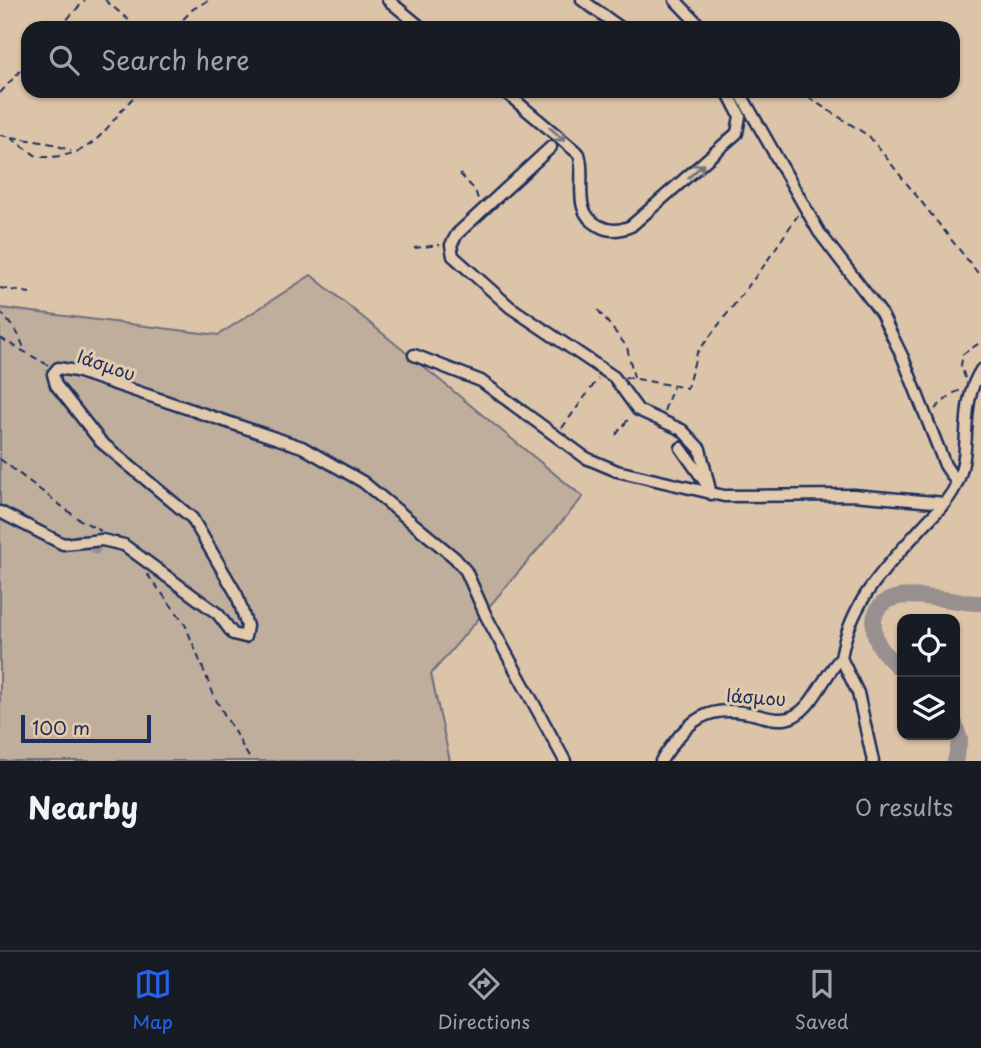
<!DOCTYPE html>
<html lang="en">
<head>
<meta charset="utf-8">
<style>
	body { margin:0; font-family:"Playpen Sans",sans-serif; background:#242831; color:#f1f3f6 }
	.controls { position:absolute; right:21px; bottom:21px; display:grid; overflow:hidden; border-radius:14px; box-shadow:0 2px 5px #0004 }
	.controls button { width:63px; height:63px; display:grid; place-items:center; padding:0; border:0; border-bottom:2px solid #363941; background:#171b24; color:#f1f3f6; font:35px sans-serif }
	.scale { position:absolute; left:21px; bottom:18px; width:130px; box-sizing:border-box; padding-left:7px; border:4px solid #1b2f5e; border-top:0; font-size:19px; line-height:24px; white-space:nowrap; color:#1b2f5e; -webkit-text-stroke:5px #e4caac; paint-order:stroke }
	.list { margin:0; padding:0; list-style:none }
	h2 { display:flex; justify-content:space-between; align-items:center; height:91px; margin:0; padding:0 28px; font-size:30px }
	h2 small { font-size:23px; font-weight:400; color:#9ea1a6 }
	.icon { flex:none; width:38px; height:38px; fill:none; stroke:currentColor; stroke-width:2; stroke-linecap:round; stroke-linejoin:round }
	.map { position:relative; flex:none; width:981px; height:761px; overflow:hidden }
	.search { position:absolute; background:#171b24; box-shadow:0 2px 5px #0004; left:21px; right:21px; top:21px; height:77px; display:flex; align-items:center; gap:18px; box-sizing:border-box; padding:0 24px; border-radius:21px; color:#9ea1a6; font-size:26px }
	.sheet { height:189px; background:#171b24 }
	nav { display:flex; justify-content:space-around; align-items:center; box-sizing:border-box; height:98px; border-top:2px solid #363941; background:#171b24; font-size:19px; color:#9ea1a6 }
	nav a { display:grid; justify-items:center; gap:4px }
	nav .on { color:#2563eb }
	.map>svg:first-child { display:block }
</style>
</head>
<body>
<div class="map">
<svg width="981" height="761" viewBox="0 0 981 761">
	<rect width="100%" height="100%" fill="#dcc4a9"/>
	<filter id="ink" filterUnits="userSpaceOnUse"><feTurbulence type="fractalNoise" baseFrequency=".0143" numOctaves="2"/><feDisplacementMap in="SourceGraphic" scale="14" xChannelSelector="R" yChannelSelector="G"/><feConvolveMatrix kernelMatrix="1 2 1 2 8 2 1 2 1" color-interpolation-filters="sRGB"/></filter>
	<g filter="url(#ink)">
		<path fill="#c0ae9d" stroke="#6e6e7e" stroke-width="2" d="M311 275 583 497 431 674 450 761H0V308L218 335Z"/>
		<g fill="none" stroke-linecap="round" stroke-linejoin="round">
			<path stroke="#97908f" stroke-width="9" d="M78 538 96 550"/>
			<path stroke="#97908f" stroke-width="16" d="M902 671C887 657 872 644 874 621 879 577 953 605 981 603
				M955 724 960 740 955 761"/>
			<g stroke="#1b2f5e" stroke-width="15">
				<path id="minor" d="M388 0 422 28
					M582 0 621 28
					M675 0 702 28
					M504 91 579 154C587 178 570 211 599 226 610 232 620 231 631 226L737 133 740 116 727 91
					M739 91 819 232 881 313 903 358 945 465 957 483
					M551 147 457 234 451 245 453 256 510 307 614 377 638 410 682 430 700 449 711 494
					M414 355 481 381 586 458 617 471 724 496 853 495 945 503
					M681 448 707 485
					M0 512 63 544 102 540 124 545 218 614 233 634 245 637 247 626 237 595 192 518 101 442 56 385 53 374 58 368 76 371 302 447 363 482 455 558 466 571 486 616 565 761
					M841 658C850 601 887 566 924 525 936 512 950 500 957 483 973 447 958 405 981 370
					M841 658 858 693 873 761
					M661 761C688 720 707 702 757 715 769 718 782 722 794 716 814 706 824 675 841 658"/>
			</g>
			<path stroke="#1b2f5e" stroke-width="2" stroke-dasharray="7 5" stroke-linecap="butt" d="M105 0 138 28
				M59 28 85 0
				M175 28 193 9 209 0
				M798 91 869 136 981 277
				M0 93 28 62
				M0 135 53 144 71 151
				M11 138 38 157C100 159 103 125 140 91
				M460 174 475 190 479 202
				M414 248 440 245
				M0 288 30 293
				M598 310 627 347 634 378
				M0 311 18 334 24 348
				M0 338 48 365
				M625 377 687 388 697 353 763 267 798 215
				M965 378 961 365 963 354 981 342
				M935 409 952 394 961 390
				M664 411 673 387
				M562 428 598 379
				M616 435 630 417
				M0 459 77 518 101 531
				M147 574 184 622 215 698 251 761"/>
			<use href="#minor" stroke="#e4caac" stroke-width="10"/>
		</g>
		<defs><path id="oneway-shaft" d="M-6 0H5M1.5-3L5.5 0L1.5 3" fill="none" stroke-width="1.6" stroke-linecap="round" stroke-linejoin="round" transform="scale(1.75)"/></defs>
		<g stroke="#757581">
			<use href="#oneway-shaft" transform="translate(557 134) rotate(42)"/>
			<use href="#oneway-shaft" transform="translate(696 171) rotate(-42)"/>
		</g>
	</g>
	<g text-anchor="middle" stroke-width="6" stroke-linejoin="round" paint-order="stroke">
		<g font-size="18" fill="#1b2f5e" stroke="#e4caac">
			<text transform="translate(106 366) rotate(19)" y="6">Ιάσμου</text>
			<text transform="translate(756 698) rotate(4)" y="6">Ιάσμου</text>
		</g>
	</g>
</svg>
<div class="controls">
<button><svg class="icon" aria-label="locate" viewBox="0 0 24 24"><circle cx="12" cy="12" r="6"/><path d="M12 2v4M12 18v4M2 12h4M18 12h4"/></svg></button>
<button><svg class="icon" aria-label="layers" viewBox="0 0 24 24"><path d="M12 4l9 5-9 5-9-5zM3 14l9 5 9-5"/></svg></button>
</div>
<div class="scale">100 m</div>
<div class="search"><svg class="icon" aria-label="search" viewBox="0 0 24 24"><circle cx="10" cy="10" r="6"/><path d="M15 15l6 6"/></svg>Search here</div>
</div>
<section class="sheet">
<h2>Nearby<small>0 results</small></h2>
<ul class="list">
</ul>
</section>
<nav>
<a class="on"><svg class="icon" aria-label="map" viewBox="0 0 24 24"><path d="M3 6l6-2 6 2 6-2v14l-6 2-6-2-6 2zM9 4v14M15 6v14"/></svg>Map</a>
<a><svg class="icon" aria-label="directions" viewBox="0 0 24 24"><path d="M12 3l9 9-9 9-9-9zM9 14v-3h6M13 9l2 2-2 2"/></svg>Directions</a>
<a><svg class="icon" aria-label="saved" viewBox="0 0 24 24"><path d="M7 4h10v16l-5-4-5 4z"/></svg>Saved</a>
</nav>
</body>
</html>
